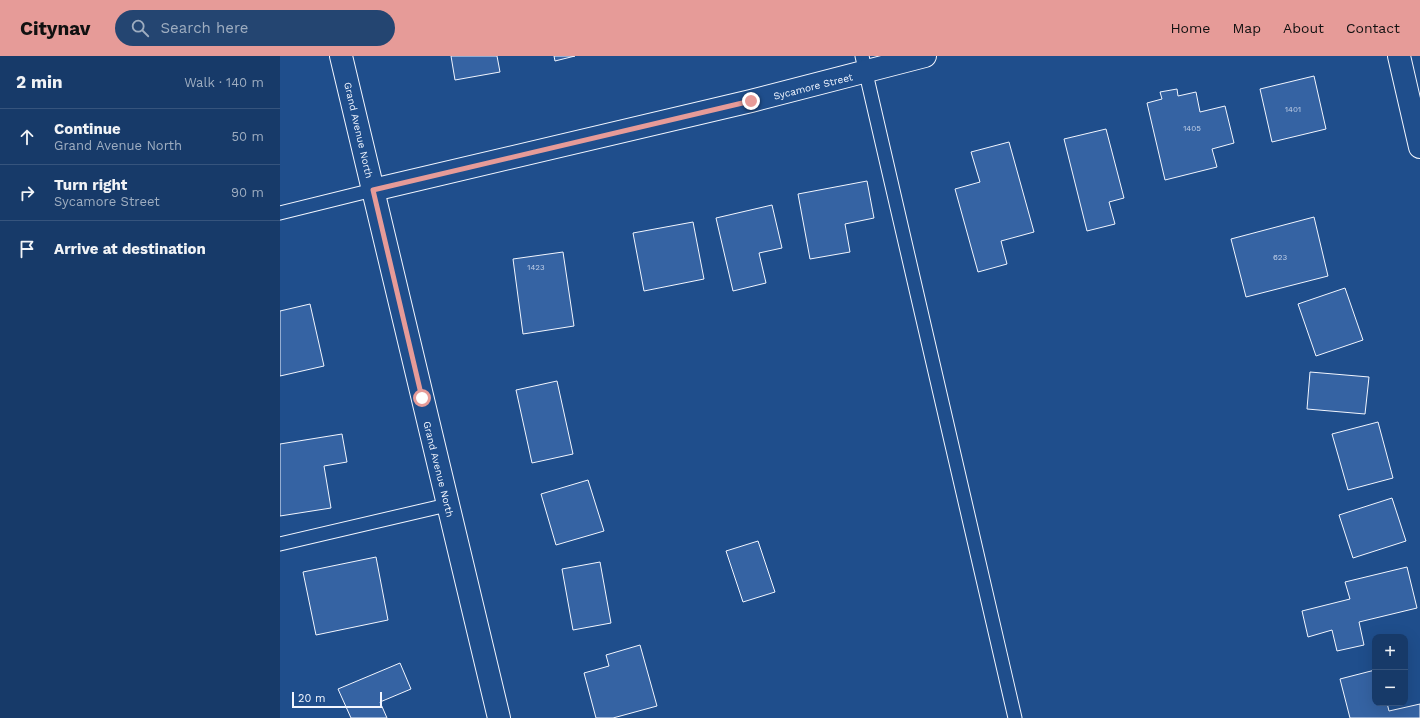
<!DOCTYPE html>
<html lang="en">
<head>
<meta charset="utf-8">
<style>
	body { margin:0; font-family:"Work Sans",sans-serif; background:#244571; color:#f1f3f6 }
	.controls { position:absolute; right:12px; bottom:12px; display:grid; overflow:hidden; border-radius:8px; box-shadow:0 4px 16px #0002 }
	.controls button { width:36px; height:36px; display:grid; place-items:center; padding:0; border:0; border-bottom:1px solid #36547d; background:#173a69; color:#f1f3f6; font:20px sans-serif }
	.scale { position:absolute; left:12px; bottom:10px; width:90px; box-sizing:border-box; padding-left:4px; border:2px solid #f2f6ff; border-top:0; font-size:11px; line-height:14px; white-space:nowrap; color:#f2f6ff; -webkit-text-stroke:3px #1f4e8c; paint-order:stroke }
	.stop { position:absolute; width:12px; height:12px; margin:-9px; border:3px solid #e69b98; border-radius:50%; background:#fff }
	.stop.end { background:#e69b98; border-color:#fff; box-shadow:0 1px 4px #0008 }
	.list { margin:0; padding:0; list-style:none }
	h2 { display:flex; justify-content:space-between; align-items:center; height:52px; margin:0; padding:0 16px; font-size:17px }
	h2 small { font-size:13px; font-weight:400; color:#9eadc0 }
	.list li { display:grid; grid-template-columns:26px 1fr auto; gap:12px; align-items:center; box-sizing:border-box; height:56px; padding:0 16px; border-top:1px solid #36547d }
	.list b { display:block; font-size:15px; white-space:nowrap }
	.list p { margin:0; font-size:13px; white-space:nowrap; color:#9eadc0 }
	.list em { font-size:13px; font-style:normal; color:#9eadc0 }
	.icon { flex:none; width:22px; height:22px; fill:none; stroke:currentColor; stroke-width:2; stroke-linecap:round; stroke-linejoin:round }
	.map { position:relative; flex:none; width:1140px; height:662px; overflow:hidden }
	header { display:flex; align-items:center; gap:24px; box-sizing:border-box; height:56px; padding:0 20px; background:#e69b98; color:#111 }
	header strong { font-size:19px }
	nav { display:flex; gap:22px; margin-inline-start:auto; font-size:14px }
	.search { width:280px; height:36px; background:#244571; display:flex; align-items:center; gap:10px; box-sizing:border-box; padding:0 14px; border-radius:22px; color:#9eadc0; font-size:15px }
	main { display:flex }
	aside { flex:1; background:#173a69 }
	.map>svg:first-child { display:block }
</style>
</head>
<body>
<header>
<strong>Citynav</strong>
<div class="search"><svg class="icon" aria-label="search" viewBox="0 0 24 24"><circle cx="10" cy="10" r="6"/><path d="M15 15l6 6"/></svg>Search here</div>
<nav><a>Home</a><a>Map</a><a>About</a><a>Contact</a></nav>
</header>
<main>
<aside>
<h2>2 min<small>Walk · 140 m</small></h2>
<ul class="list">
<li><svg class="icon" aria-label="ahead" viewBox="0 0 24 24"><path d="M12 20V5M6 11l6-6 6 6"/></svg><div><b>Continue</b><p>Grand Avenue North</p></div><em>50 m</em></li>
<li><svg class="icon" aria-label="right" viewBox="0 0 24 24"><path d="M7 20v-9h11M14 6l5 5-5 5"/></svg><div><b>Turn right</b><p>Sycamore Street</p></div><em>90 m</em></li>
<li><svg class="icon" aria-label="arrive" viewBox="0 0 24 24"><path d="M6 21V4h12l-3 4 3 4H6"/></svg><div><b>Arrive at destination</b></div></li>
</ul>
</aside>
<div class="map">
<svg width="1140" height="662" viewBox="0 0 1140 662">
	<rect width="100%" height="100%" fill="#1f4e8c"/>
	<path fill="#3563a3" stroke="#f2f6ff" d="M171 0H217L220 16 175 24Z
		M274 0H295L275 5Z
		M1034 20 1046 73 992 86 980 33Z
		M897 33 898 40 916 36 920 56 945 50 954 87 932 93 937 111 885 124 867 47 882 43 880 36Z
		M826 73 844 142 829 146 835 168 807 175 784 83Z
		M729 86 754 176 721 185 727 208 698 216 675 133 700 126 691 96Z
		M587 125 594 162 565 168 570 196 530 203 518 138Z
		M492 149 502 192 479 197 486 227 453 235 436 162Z
		M1034 161 1048 220 966 241 951 183Z
		M413 166 424 223 364 235 353 177Z
		M283 196 294 270 243 278 233 203Z
		M1065 232 1083 284 1036 300 1018 248Z
		M30 248 44 310 0 320V255Z
		M1030 316 1089 321 1085 358 1027 353Z
		M277 325 293 398 252 407 236 334Z
		M1098 366 1113 422 1068 434 1052 378Z
		M62 378 67 406 44 410 51 452 0 460V388Z
		M308 424 324 475 276 489 261 438Z
		M1112 442 1126 485 1073 502 1059 459Z
		M478 485 495 536 463 546 446 495Z
		M96 501 108 564 36 579 23 516Z
		M320 506 331 567 293 574 282 513Z
		M1127 511 1137 552 1079 566 1084 589 1057 595 1052 574 1028 581 1022 555 1070 543 1065 526Z
		M360 589 377 650 333 662H316L304 617 329 610 326 599Z
		M120 607 131 633 100 646 107 662H71L58 633Z
		M1095 614V647H1107L1109 655 1140 648V662H1070L1060 623Z"/>
	<g fill="none" stroke-linecap="round" stroke-linejoin="round">
		<g stroke="#f2f6ff" stroke-width="15">
			<path id="service" d="M582 0 735 662
				M0 157 93 134
				M0 488 167 449"/>
		</g>
		<g stroke="#f2f6ff" stroke-width="24">
			<path id="minor" d="M1119 0 1140 91
				M93 134 471 45 645 0"/>
		</g>
		<g stroke="#f2f6ff" stroke-width="24">
			<path id="secondary" d="M61 0 219 662"/>
		</g>
		<use href="#service" stroke="#1f4e8c" stroke-width="13"/>
		<use href="#minor" stroke="#1f4e8c" stroke-width="22"/>
		<use href="#secondary" stroke="#1f4e8c" stroke-width="22"/>
	</g>
	<g fill="none" stroke-linecap="round" stroke-linejoin="round">
		<path stroke="#e69b98" stroke-width="5" d="M142 342 93 134 471 45"/>
	</g>
	<g text-anchor="middle" stroke-width="3" stroke-linejoin="round" paint-order="stroke">
		<g font-size="8" fill="#c3d1e8">
			<text x="1013" y="56">1401</text>
			<text x="912" y="75">1405</text>
			<text x="1000" y="204">623</text>
			<text x="256" y="214">1423</text>
		</g>
		<g font-size="10" fill="#f2f6ff" stroke="#1f4e8c">
			<text transform="translate(533 30) rotate(-14)" y="4">Sycamore Street</text>
			<text transform="translate(79 74) rotate(77)" y="4">Grand Avenue North</text>
			<text transform="translate(159 413) rotate(76)" y="4">Grand Avenue North</text>
		</g>
	</g>
</svg>
<div class="controls">
<button>+</button>
<button>−</button>
</div>
<div class="scale">20 m</div>
<div class="stop" style="left:142px;top:342px"></div>
<div class="stop end" style="left:471px;top:45px"></div>
</div>
</main>
</body>
</html>
